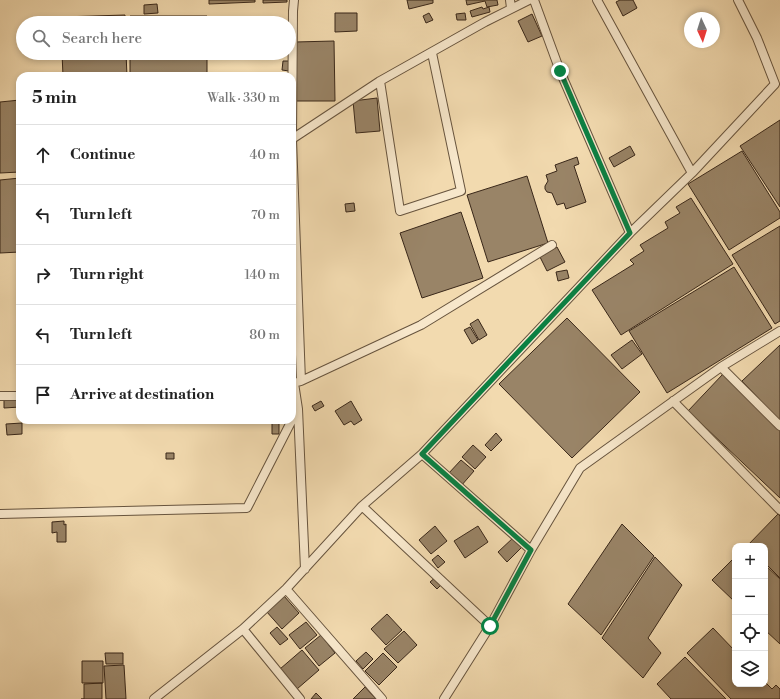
<!DOCTYPE html>
<html lang="en">
<head>
<meta charset="utf-8">
<style>
	body { margin:0; font-family:"Libre Bodoni",serif; background:#f2f2f2; color:#222 }
	.controls { position:absolute; right:12px; bottom:12px; display:grid; overflow:hidden; border-radius:8px; box-shadow:0 2px 6px #0003 }
	.controls button { width:36px; height:36px; display:grid; place-items:center; padding:0; border:0; border-bottom:1px solid #e0e0e0; background:#fff; color:#222; font:20px sans-serif }
	.compass { position:absolute; left:684px; top:12px; width:36px; height:36px; border-radius:50%; background:#fff; box-shadow:0 2px 6px #0003; rotate:176deg }
	.stop { position:absolute; width:12px; height:12px; margin:-9px; border:3px solid #0b8043; border-radius:50%; background:#fff }
	.stop.end { background:#0b8043; border-color:#fff; box-shadow:0 1px 4px #0008 }
	.list { margin:0; padding:0; list-style:none }
	h2 { display:flex; justify-content:space-between; align-items:center; height:52px; margin:0; padding:0 16px; font-size:17px }
	h2 small { font-size:13px; font-weight:400; color:#767676 }
	.list li { display:grid; grid-template-columns:26px 1fr auto; gap:12px; align-items:center; box-sizing:border-box; height:60px; padding:0 16px; border-top:1px solid #e0e0e0 }
	.list b { display:block; font-size:15px; white-space:nowrap }
	.list em { font-size:13px; font-style:normal; color:#767676 }
	.icon { flex:none; width:22px; height:22px; fill:none; stroke:currentColor; stroke-width:2; stroke-linecap:round; stroke-linejoin:round }
	.map { position:relative; flex:none; width:780px; height:699px; overflow:hidden }
	.search { position:absolute; background:#fff; box-shadow:0 2px 6px #0003; left:16px; top:16px; width:280px; height:44px; display:flex; align-items:center; gap:10px; box-sizing:border-box; padding:0 14px; border-radius:22px; color:#767676; font-size:15px }
	.panel { position:absolute; background:#fff; box-shadow:0 2px 6px #0003; left:16px; top:72px; width:280px; height:352px; border-radius:12px }
	.map>svg:first-child { display:block }
</style>
</head>
<body>
<div class="map">
<svg width="780" height="699" viewBox="0 0 780 699">
	<rect width="100%" height="100%" fill="#f2daaf"/>
	<filter id="stains"><feTurbulence type="fractalNoise" baseFrequency=".005" numOctaves="4"/><feColorMatrix values="0 0 0 0 .2 0 0 0 0 .09 0 0 0 0 .02 0 0 0 .5 -.17"/></filter>
	<radialGradient id="worn" r=".72"><stop offset=".6" stop-color="#630" stop-opacity="0"/><stop offset="1" stop-color="#630" stop-opacity=".3"/></radialGradient>
	<path fill="#998467" stroke="#392719" d="M209 0H255V2L209 4Z
		M263 0H287V2L263 3Z
		M407 0H433V3L409 9Z
		M466 0H497L498 5 487 7 485 1 467 5Z
		M620 0H633L637 8 623 16 616 2Z
		M157 4 158 13 144 14V5Z
		M482 7 483 9 489 7 490 12 472 17 470 11Z
		M335 13H357V31L335 32Z
		M429 13 433 20 426 23 423 16Z
		M465 13 466 20H457L456 14Z
		M532 14 542 36 528 42 518 21Z
		M125 15V23H62L61 17Z
		M130 16H207V23H130Z
		M287 21V23H259V22Z
		M334 41 335 101H296L295 42Z
		M62 53H126L127 76H63Z
		M130 53H207V76H130Z
		M227 53H238V58H227Z
		M283 61H289V71L282 70Z
		M266 74V76H244V75Z
		M272 74H283V76H272Z
		M377 98 380 131 356 133 353 101Z
		M20 100V172L0 173V102Z
		M780 120V207L740 146Z
		M630 146 635 155 614 167 609 158Z
		M742 151 780 212V218L729 250 688 184Z
		M577 157 579 164 574 166 586 202 566 209 564 203 557 205 552 193 547 192 545 189V186L548 181 546 175 557 171 555 165Z
		M527 176 548 243 488 262 467 195Z
		M20 178V252L0 253V180Z
		M691 198 733 264 621 335 592 290 634 264 630 260 644 251 640 245 668 228 665 222 680 213 676 207Z
		M354 203 355 211 346 212 345 204Z
		M461 212 483 278 422 298 400 233Z
		M780 226V321L775 324 732 255Z
		M557 247 565 262 547 271 540 257Z
		M734 267 772 328 667 393 629 331Z
		M567 270 569 278 558 281 556 272Z
		M567 318 640 392 572 458 499 384Z
		M478 319 487 335 479 340 470 324Z
		M470 327 478 340 472 344 464 330Z
		M632 340 642 354 622 369 611 355Z
		M780 345V421L742 381Z
		M723 374 780 429V498L688 411Z
		M20 397V407L4 408V398Z
		M321 401 324 406 315 411 312 406Z
		M351 401 362 420 354 425 351 421 344 425 335 411Z
		M272 420H279V434H272Z
		M22 423V434L7 435 6 424Z
		M496 433 502 440 491 451 485 445Z
		M473 445 486 457 475 469 462 457Z
		M166 453H174V459H166Z
		M461 460 474 471 461 486 448 474Z
		M778 514 780 516V578L765 563V546H747Z
		M64 521V525L66 524V542H57V532L52 533V522Z
		M622 524 654 556 601 635 568 604Z
		M435 526 447 541 431 554 419 540Z
		M478 526 488 542 465 558 454 541Z
		M514 537 523 546 507 562 498 552Z
		M438 555 445 562 438 568 432 560Z
		M655 557 682 585 648 638 661 653 643 678 602 638Z
		M735 557V602L712 580Z
		M765 565 780 579V644L765 630Z
		M437 576 443 583 437 589 430 582Z
		M284 596 299 613 282 629 266 611Z
		M387 614 402 630 386 645 371 629Z
		M306 622 317 635 300 649 289 635Z
		M277 627 288 639 280 645 270 633Z
		M713 628 735 651V684H765V682L772 689 776 685 780 689V699H731L687 653Z
		M404 631 417 645 398 663 384 649Z
		M321 635 335 653 319 666 305 648Z
		M302 650 319 670 297 689 280 669Z
		M366 652 373 659 363 669 356 661Z
		M105 653H123V664H106Z
		M383 653 397 667 379 685 365 671Z
		M685 657 726 699H671L657 684Z
		M82 661H103V683H82Z
		M124 665 126 699H106L104 666Z
		M102 683V699H81H84V684Z
		M365 687 376 699H353Z
		M316 693 322 699H311Z"/>
	<g fill="none" stroke-linecap="round" stroke-linejoin="round">
		<g stroke="#67543e" stroke-width="10">
			<path id="lane" d="M510 0 511 8
				M534 0 560 71 630 233
				M597 0 692 173
				M380 81 400 211 461 191 432 53
				M292 135 293 11 294 0
				M292 139 380 81 485 22 529 0
				M292 140 301 381 294 383 298 409 305 569
				M721 367 780 426
				M301 381 421 325 552 245
				M0 396H20
				M673 401 780 510
				M422 454 531 550 490 626 444 699
				M362 506 490 626
				M0 514 247 508 292 420
				M531 550 580 468 721 367 780 331
				M286 589 382 699
				M243 629 300 699
				M154 699 243 629 286 589 362 506 422 454 630 233 692 173 775 84 757 38 738 0"/>
		</g>
		<use href="#lane" stroke="#f7e7cb" stroke-width="8"/>
	</g>
	<g fill="none" stroke-linecap="round" stroke-linejoin="round">
		<path stroke="#0b8043" stroke-width="5" d="M490 626 531 550 422 454 630 233 560 71"/>
	</g>
	<rect width="100%" height="100%" filter="url(#stains)"/>
	<rect width="100%" height="100%" fill="url(#worn)"/>
</svg>
<div class="controls">
<button>+</button>
<button>−</button>
<button><svg class="icon" aria-label="locate" viewBox="0 0 24 24"><circle cx="12" cy="12" r="6"/><path d="M12 2v4M12 18v4M2 12h4M18 12h4"/></svg></button>
<button><svg class="icon" aria-label="layers" viewBox="0 0 24 24"><path d="M12 4l9 5-9 5-9-5zM3 14l9 5 9-5"/></svg></button>
</div>
<svg class="compass" viewBox="-18 -18 36 36"><path d="M0-13l5 13h-10z" fill="#e53935"/><path d="M0 13l5-13h-10z" fill="#767676"/></svg>
<div class="stop" style="left:490px;top:626px"></div>
<div class="stop end" style="left:560px;top:71px"></div>
<div class="search"><svg class="icon" aria-label="search" viewBox="0 0 24 24"><circle cx="10" cy="10" r="6"/><path d="M15 15l6 6"/></svg>Search here</div>
<section class="panel">
<h2>5 min<small>Walk · 330 m</small></h2>
<ul class="list">
<li><svg class="icon" aria-label="ahead" viewBox="0 0 24 24"><path d="M12 20V5M6 11l6-6 6 6"/></svg><div><b>Continue</b></div><em>40 m</em></li>
<li><svg class="icon" aria-label="left" viewBox="0 0 24 24"><path d="M17 20v-9H6M10 6l-5 5 5 5"/></svg><div><b>Turn left</b></div><em>70 m</em></li>
<li><svg class="icon" aria-label="right" viewBox="0 0 24 24"><path d="M7 20v-9h11M14 6l5 5-5 5"/></svg><div><b>Turn right</b></div><em>140 m</em></li>
<li><svg class="icon" aria-label="left" viewBox="0 0 24 24"><path d="M17 20v-9H6M10 6l-5 5 5 5"/></svg><div><b>Turn left</b></div><em>80 m</em></li>
<li><svg class="icon" aria-label="arrive" viewBox="0 0 24 24"><path d="M6 21V4h12l-3 4 3 4H6"/></svg><div><b>Arrive at destination</b></div></li>
</ul>
</section>
</div>
</body>
</html>
